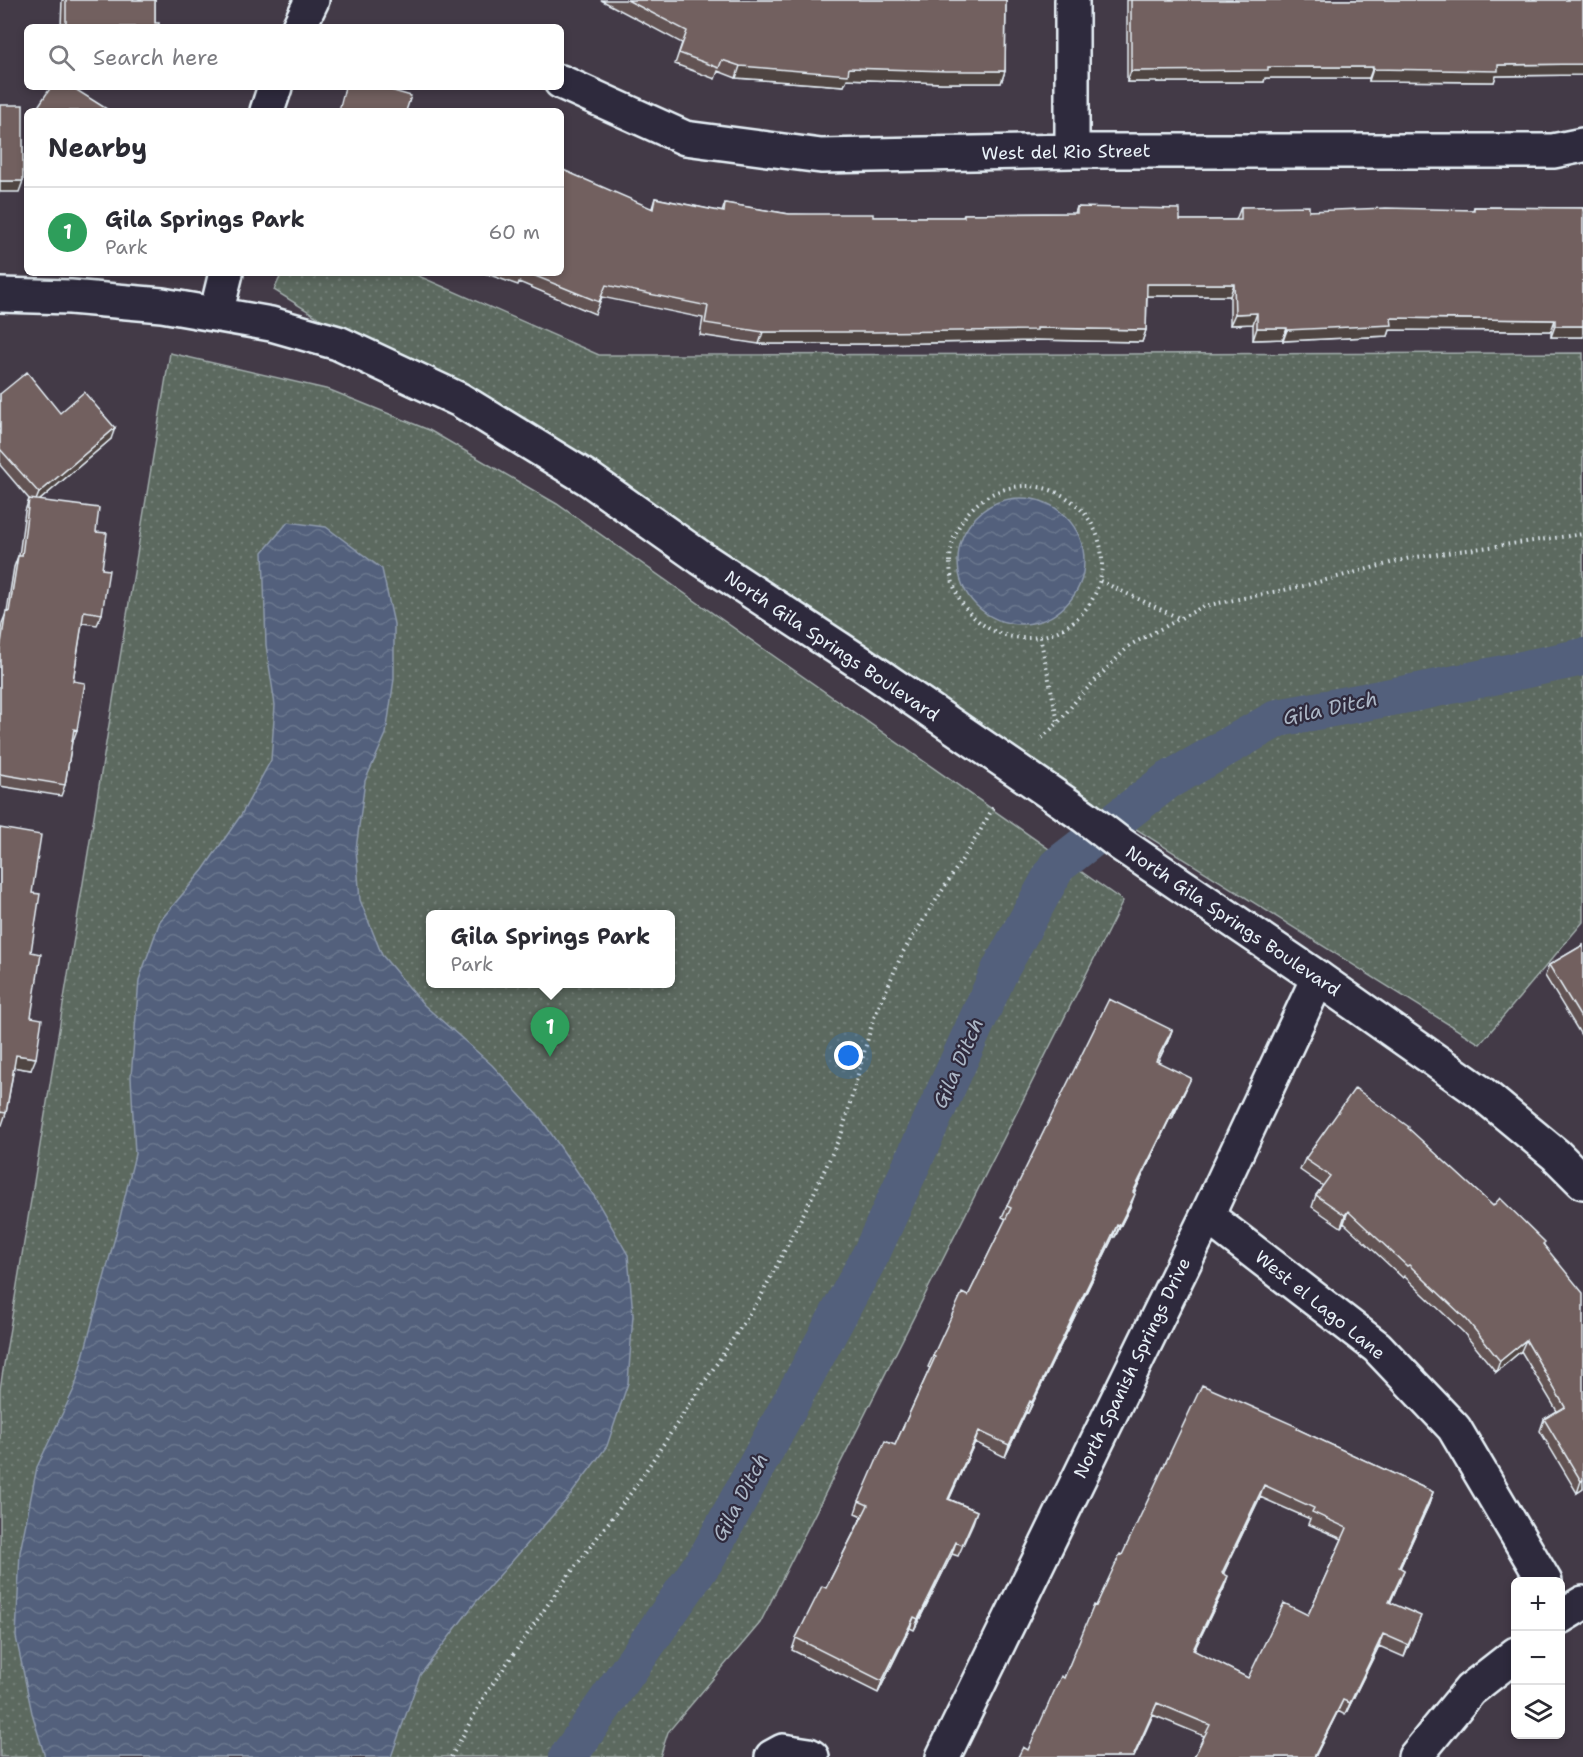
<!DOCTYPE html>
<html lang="en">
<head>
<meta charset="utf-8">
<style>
	body { margin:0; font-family:"Shantell Sans",sans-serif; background:#f2f2f3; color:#2b2b33 }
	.controls { position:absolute; right:18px; bottom:18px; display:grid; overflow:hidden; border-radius:9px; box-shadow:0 3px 9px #0003 }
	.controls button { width:54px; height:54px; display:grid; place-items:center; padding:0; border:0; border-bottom:2px solid #e1e1e2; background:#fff; color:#2b2b33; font:30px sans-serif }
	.you { position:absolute; left:849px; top:1056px; width:21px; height:21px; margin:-15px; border:4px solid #fff; border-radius:50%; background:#1a73e8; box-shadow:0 0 0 9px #1a73e833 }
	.badge { display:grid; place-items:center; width:39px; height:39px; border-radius:50%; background:#7c3aed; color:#fff; font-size:20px; font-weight:700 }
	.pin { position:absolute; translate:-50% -50px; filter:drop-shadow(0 2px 3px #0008) }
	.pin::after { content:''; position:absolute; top:32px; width:21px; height:18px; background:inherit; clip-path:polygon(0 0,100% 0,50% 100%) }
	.popup { position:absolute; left:426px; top:910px; width:249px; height:78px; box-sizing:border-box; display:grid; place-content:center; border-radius:9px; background:#fff; filter:drop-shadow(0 2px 4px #0005); font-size:20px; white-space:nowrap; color:#7c7c81 }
	.popup b { font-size:22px; color:#2b2b33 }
	.popup::after { content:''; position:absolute; left:50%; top:100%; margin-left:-12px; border:12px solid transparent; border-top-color:#fff }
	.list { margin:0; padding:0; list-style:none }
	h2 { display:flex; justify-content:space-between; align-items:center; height:78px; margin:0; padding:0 24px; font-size:26px }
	h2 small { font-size:20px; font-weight:400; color:#7c7c81 }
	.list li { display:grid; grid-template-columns:39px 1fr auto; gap:18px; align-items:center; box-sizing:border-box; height:90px; padding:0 24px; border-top:2px solid #e1e1e2 }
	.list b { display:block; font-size:22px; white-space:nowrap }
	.list p { margin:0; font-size:20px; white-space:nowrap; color:#7c7c81 }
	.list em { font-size:20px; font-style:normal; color:#7c7c81 }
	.icon { flex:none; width:33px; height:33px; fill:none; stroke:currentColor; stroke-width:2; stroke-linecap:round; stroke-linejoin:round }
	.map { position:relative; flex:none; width:1583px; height:1757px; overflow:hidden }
	.search { position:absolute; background:#fff; box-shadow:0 3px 9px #0003; left:24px; top:24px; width:540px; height:66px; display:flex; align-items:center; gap:15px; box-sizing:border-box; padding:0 21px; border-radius:9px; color:#7c7c81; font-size:22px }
	.panel { position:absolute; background:#fff; box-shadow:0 3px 9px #0003; left:24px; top:108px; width:540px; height:168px; border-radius:9px }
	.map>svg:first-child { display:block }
</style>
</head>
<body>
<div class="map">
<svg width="1583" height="1757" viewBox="0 0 1583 1757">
	<defs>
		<pattern id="park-dots" width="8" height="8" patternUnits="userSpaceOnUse" patternTransform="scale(1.5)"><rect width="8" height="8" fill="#5c695f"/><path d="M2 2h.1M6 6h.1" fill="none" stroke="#737f77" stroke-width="1.8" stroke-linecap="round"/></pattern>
		<pattern id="water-waves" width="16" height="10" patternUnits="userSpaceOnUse" patternTransform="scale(1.5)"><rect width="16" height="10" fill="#52607b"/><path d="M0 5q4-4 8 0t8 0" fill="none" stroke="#6b778e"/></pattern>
	</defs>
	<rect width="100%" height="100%" fill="#433a47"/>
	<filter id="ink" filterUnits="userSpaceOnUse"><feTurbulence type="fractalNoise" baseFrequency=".0167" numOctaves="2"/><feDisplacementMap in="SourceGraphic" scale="12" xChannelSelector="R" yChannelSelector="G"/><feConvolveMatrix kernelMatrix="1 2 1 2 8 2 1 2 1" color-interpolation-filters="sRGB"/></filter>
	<g filter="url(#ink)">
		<path fill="url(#park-dots)" stroke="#a2adac" stroke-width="1.5" fill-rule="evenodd" d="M282 273H412L599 355 1583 353V922L1480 1044 274 290Z
			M170 353 330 390 429 430 557 504 1123 901 760 1623 668 1732 660 1757H0V1389ZM430 914H670V984H430Z"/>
		<path fill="url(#water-waves)" stroke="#8e9aad" stroke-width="1.5" d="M958 561a63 63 0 1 1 126 0a63 63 0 1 1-126 0Z
			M288 522 326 527 382 569 394 624V679L386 734 365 781 356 849 360 900 382 955 424 1005 492 1065 539 1116 594 1196 628 1255 633 1315 628 1383 607 1446 569 1497 475 1603 420 1675 391 1757H45L32 1713 16 1637 20 1552 37 1467 75 1387 118 1226 135 1154 131 1077 139 980 160 921 203 870 241 815 271 760 275 705 266 645 263 552Z"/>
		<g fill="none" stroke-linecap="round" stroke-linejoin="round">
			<path stroke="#52607b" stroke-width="38" d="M568 1757 708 1556 871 1254 1001 968 1057 866 1167 781 1278 718 1418 692 1583 657"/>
			<g stroke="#e8f1f8" stroke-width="38">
				<path id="minor" d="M1072 0V151
					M561 82 685 138 821 156 1072 151H1553L1583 145
					M1207 1216 1377 1347 1454 1428 1545 1582
					M1560 1617 1583 1603
					M772 1757 783 1751 809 1755 812 1757
					M943 1757 1207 1216 1318 978
					M1415 1757 1470 1690 1516 1654"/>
			</g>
			<g stroke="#e8f1f8" stroke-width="38">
				<path id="tertiary" d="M299 27 312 0
					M267 111 275 87
					M0 295 70 297 162 305 271 324 338 343 460 400 589 479 701 558 861 663 1084 816 1119 843 1318 978 1480 1092 1556 1155 1583 1182
					M216 314 226 273"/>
			</g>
			<path stroke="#e8f1f8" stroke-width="4" stroke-dasharray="1.5 4.5" stroke-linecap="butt" d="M950 562a76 76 0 1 1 152 0a76 76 0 1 1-152 0Z
				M1100 581 1181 619
				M1040 637 1058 722
				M1042 738 1058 723 1078 698 1130 645 1204 606 1303 586 1410 558 1583 534
				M451 1757 485 1695 560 1587 633 1490 760 1298 813 1195 842 1132 873 1020 903 952 979 833 994 806"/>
			<use href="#minor" stroke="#2f2a3d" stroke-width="33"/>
			<use href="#tertiary" stroke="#2f2a3d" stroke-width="33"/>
		</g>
		<path fill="#625352" stroke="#e8f1f8" stroke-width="1.5" fill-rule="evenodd" d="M62 0H155V23L159 27H61Z
			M601 0H1006L1005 71 1001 83H942L847 79 844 86 736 78 718 71 715 79 675 64 682 43Z
			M1127 0H1583V75L1496 76 1494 82 1369 81V78H1265L1264 82H1127Z
			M655 198 722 212 725 203 789 214 873 217H963L964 214 1075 213 1077 207 1180 220H1236L1241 207 1309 211 1473 210 1474 207 1583 208V337H1551V331L1390 330 1388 336 1283 341V339L1253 340V324L1230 325V296H1147L1146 330 1142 342 1034 340 1033 341 869 344H759L700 335 703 318 602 297 595 314 519 282 518 285 484 273H561L652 208Z
			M0 394 60 413 111 439 40 500 96 532 102 569V614L97 625 82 623 73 681 77 730 73 741H72L65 785 61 796 0 786V634L2 623 7 611 14 567 18 556H19L25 511 29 499 0 465Z
			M0 828 32 893 31 952V1070L14 1067 6 1113 2 1125 0 1124Z
			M1583 945V1033L1581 1035 1545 976 1549 965Z
			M1172 1030 1168 1041 1158 1062 1186 1089 1172 1119 1170 1118 1134 1193 1131 1205 1115 1237H1113L1028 1413 1026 1412 1005 1457 975 1442 949 1499 977 1511 973 1523 958 1556 952 1554 914 1630 910 1628 878 1693 792 1650 796 1638 826 1588 862 1516 855 1513 859 1501 895 1445 930 1368 928 1367 933 1356 968 1296 1006 1219 1002 1217 1007 1206Z
			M1408 1129 1493 1206 1544 1245 1583 1489 1577 1493 1540 1431 1544 1419 1557 1411 1521 1351 1496 1372 1463 1332 1404 1276 1403 1278 1344 1223 1341 1227 1312 1207 1316 1195 1323 1186 1300 1170 1305 1159Z
			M1297 1429 1433 1492 1429 1504 1400 1568 1404 1570 1390 1603 1416 1628 1404 1657 1379 1646 1345 1715 1338 1711 1315 1757H1194L1204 1736 1153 1715 1134 1757H1018L1028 1750 1064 1678 1096 1606 1122 1555ZM1260 1497 1310 1519 1308 1524 1342 1539 1308 1615 1248 1678 1194 1651 1224 1588 1223 1574Z"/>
		<path fill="#504442" stroke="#e8f1f8" stroke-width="1.5" d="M1583 64V75L1496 76 1494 82 1369 81 1373 69 1498 65Z
			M740 66 849 68 1005 71 1001 83H942L847 79 844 86 736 78Z
			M1268 67H1373L1369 78H1265L1264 82H1127L1131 71Z
			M0 181H23L19 192H0Z
			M1147 284H1234L1230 296H1143Z
			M1257 313 1253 324 1230 325 1235 314Z
			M1391 318 1555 320 1551 331 1390 330 1388 336 1283 341 1287 330Z
			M1555 326H1583V337H1551Z
			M1037 328 1146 330 1142 342 1034 340 1033 341 869 344H759L763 332Z
			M1257 328H1287L1283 339 1253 340Z
			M115 428 111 439 34 505 39 493Z
			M1172 1030 1168 1041 1152 1073 1156 1061Z
			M16 1055 36 1058 31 1070 12 1067Z
			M1191 1078 1186 1089 1172 1119 1176 1107Z
			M1175 1107 1170 1118 1129 1204 1133 1192Z
			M1135 1194 1131 1205 1115 1237 1119 1226Z
			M1348 1211 1344 1223 1341 1227 1345 1215Z
			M1117 1225 1113 1237 1028 1413 1032 1402Z
			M1526 1340 1521 1351 1496 1372 1500 1361Z
			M1030 1401 1026 1412 1005 1457 1009 1445Z
			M979 1431 975 1442 944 1511 948 1499Z
			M1583 1480V1489L1577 1493 1581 1481Z
			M1264 1485 1260 1497 1218 1585 1222 1573Z
			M1433 1492 1429 1504 1395 1579 1399 1567Z
			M956 1542 952 1554 914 1630 918 1619Z
			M1404 1570 1400 1581 1385 1614 1389 1602Z
			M1228 1576 1224 1588 1188 1662 1193 1650Z
			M1421 1616 1416 1628 1404 1657 1408 1645Z
			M914 1617 910 1628 878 1693 882 1681Z
			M1383 1634 1379 1646 1345 1715 1350 1703Z
			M1343 1700 1338 1711 1315 1757H1314Z
			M1157 1703 1134 1757H1133Z"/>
		<path fill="#72615f" stroke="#e8f1f8" stroke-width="1.5" fill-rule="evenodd" d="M66 0H155V23H159V27H63V23H66Z
			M627 0H1006L1005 71H946L849 68 848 75 740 66 722 60 719 68 679 53 687 31Z
			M1131 0H1583V64L1498 65V71L1373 69V67H1268V70L1131 71Z
			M51 87H72L110 111H35Z
			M345 87H380L411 96 406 111H339Z
			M0 105H23V181H0Z
			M561 169 653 209 655 198 724 212 725 203 789 214H873V217H964V214L1077 213V207L1180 209V220H1241V207L1309 206V211L1386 208 1474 210V207L1583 208V326H1555V320L1391 318 1392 325 1287 330V328H1257V313L1235 314 1234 284H1147L1146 330 1037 328V330L873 332H763L705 323 708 306 606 285 599 302 528 273H561Z
			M27 372 60 413 84 392 115 428 39 493 0 449V394Z
			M29 499 99 508 96 532 107 533 102 569 109 570 102 614 84 611 73 681 85 683 77 730 74 729 65 785 0 774V650L6 611 9 612 18 556H22Z
			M0 828 41 835 32 893 40 894 31 952 41 954 31 1017 42 1019 36 1058 16 1055 6 1113 0 1112Z
			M1583 945V1021L1549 965Z
			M1109 999 1172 1030 1156 1061 1191 1078 1176 1107H1175L1133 1192 1135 1194 1119 1226 1117 1225 1032 1402 1030 1401 1009 1445 979 1431 948 1499 977 1511 962 1545 956 1542 918 1619 914 1617 882 1681 796 1638 822 1586 826 1588 868 1505 859 1501 885 1441 895 1445 935 1357 933 1356 962 1293 968 1296 1011 1208 1007 1206Z
			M1355 1088 1409 1127 1408 1128 1493 1206 1500 1198 1545 1242 1543 1244 1583 1293V1480L1581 1481 1544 1419 1565 1407 1526 1340 1500 1361 1467 1320 1409 1265 1407 1266 1348 1211 1345 1215 1316 1195 1330 1176 1305 1159Z
			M1202 1385 1298 1427 1297 1429 1433 1492 1399 1567 1404 1570 1389 1602 1421 1616 1408 1645 1383 1634 1350 1703 1343 1700 1314 1757H1194L1210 1725 1157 1703 1133 1757H1018L1023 1747 1028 1750 1061 1676 1064 1678 1094 1605 1096 1606 1120 1554 1122 1555ZM1264 1485 1314 1508 1312 1512 1347 1528 1308 1615 1284 1603 1248 1678 1193 1650 1228 1576 1222 1573Z"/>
	</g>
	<g text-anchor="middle" stroke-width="4.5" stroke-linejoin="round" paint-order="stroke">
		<g font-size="18" fill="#e8f1f8" stroke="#2f2a3d">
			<text transform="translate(1066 152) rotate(-1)" y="6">West del Rio Street</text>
			<text transform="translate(832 646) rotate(34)" y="6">North Gila Springs Boulevard</text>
			<text transform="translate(1233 921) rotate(34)" y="6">North Gila Springs Boulevard</text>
			<text transform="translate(1320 1305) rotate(39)" y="6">West el Lago Lane</text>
			<text transform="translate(1132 1368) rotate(-64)" y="6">North Spanish Springs Drive</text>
		</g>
		<g font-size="20" font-style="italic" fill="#acb7c6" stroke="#2f2a3d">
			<text transform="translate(1330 708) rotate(-12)" y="7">Gila Ditch</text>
			<text transform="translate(958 1063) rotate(-66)" y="7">Gila Ditch</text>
			<text transform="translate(740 1497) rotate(-62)" y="7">Gila Ditch</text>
		</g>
	</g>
</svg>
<div class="controls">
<button>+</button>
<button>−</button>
<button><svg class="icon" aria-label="layers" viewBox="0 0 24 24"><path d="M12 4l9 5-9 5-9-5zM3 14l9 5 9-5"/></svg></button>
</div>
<div class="you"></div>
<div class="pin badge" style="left:550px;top:1057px;background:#2e9e5b">1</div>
<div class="popup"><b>Gila Springs Park</b>Park</div>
<div class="search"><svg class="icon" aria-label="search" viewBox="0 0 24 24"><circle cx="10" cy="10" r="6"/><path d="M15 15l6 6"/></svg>Search here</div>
<section class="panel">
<h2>Nearby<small></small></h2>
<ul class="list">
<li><span class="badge" style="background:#2e9e5b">1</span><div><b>Gila Springs Park</b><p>Park</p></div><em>60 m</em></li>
</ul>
</section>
</div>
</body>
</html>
